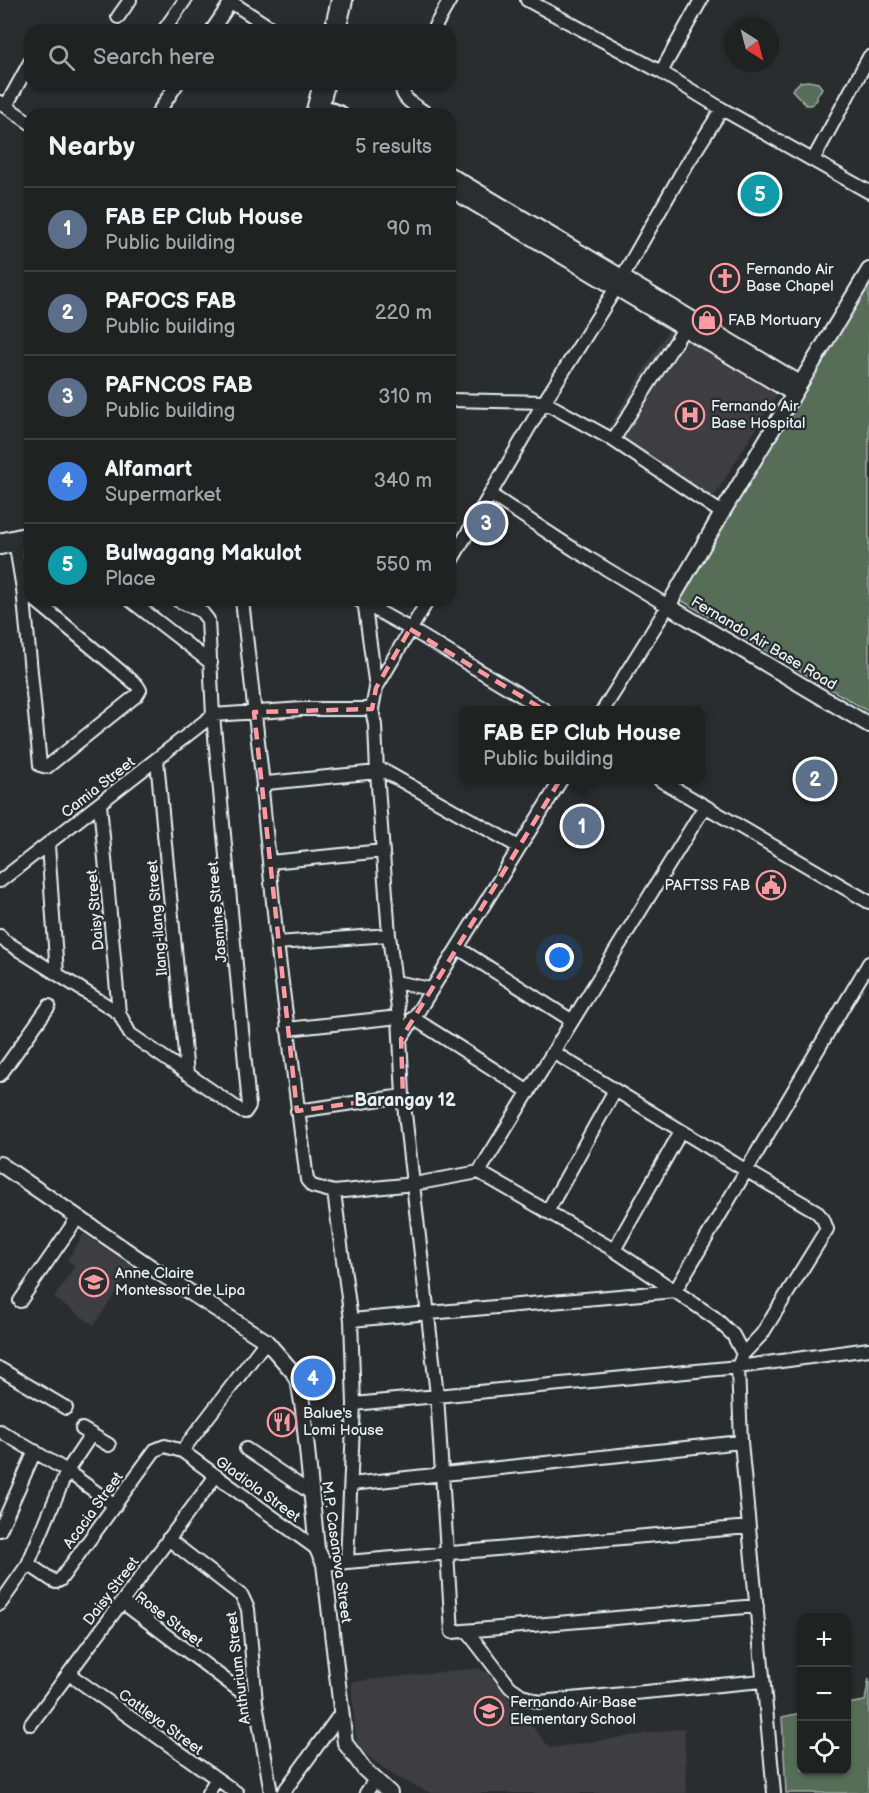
<!DOCTYPE html>
<html lang="en">
<head>
<meta charset="utf-8">
<style>
	body { margin:0; font-family:"Balsamiq Sans",sans-serif; background:#282a2a; color:#f1f3f6 }
	.controls { position:absolute; right:18px; bottom:18px; display:grid; overflow:hidden; border-radius:12px; box-shadow:0 2px 4px #0004 }
	.controls button { width:54px; height:54px; display:grid; place-items:center; padding:0; border:0; border-bottom:2px solid #3d3f40; background:#202222; color:#f1f3f6; font:30px sans-serif }
	.compass { position:absolute; left:725px; top:18px; width:54px; height:54px; border-radius:50%; background:#202222; box-shadow:0 2px 4px #0004; rotate:144deg }
	.you { position:absolute; left:560px; top:958px; width:21px; height:21px; margin:-15px; border:4px solid #fff; border-radius:50%; background:#1a73e8; box-shadow:0 0 0 9px #1a73e833 }
	.badge { display:grid; place-items:center; width:39px; height:39px; border-radius:50%; background:#ff9aa2; color:#fff; font-size:20px; font-weight:700 }
	.pin { position:absolute; translate:-50% -50%; border:3px solid #fff; box-shadow:0 2px 6px #0006 }
	.popup { position:absolute; left:459px; top:706px; width:246px; height:78px; box-sizing:border-box; display:grid; place-content:center; border-radius:12px; background:#202222; filter:drop-shadow(0 2px 4px #0005); font-size:20px; white-space:nowrap; color:#a2a4a5 }
	.popup b { font-size:22px; color:#f1f3f6 }
	.popup::after { content:''; position:absolute; left:50%; top:100%; margin-left:-12px; border:12px solid transparent; border-top-color:#202222 }
	.list { margin:0; padding:0; list-style:none }
	h2 { display:flex; justify-content:space-between; align-items:center; height:78px; margin:0; padding:0 24px; font-size:26px }
	h2 small { font-size:20px; font-weight:400; color:#a2a4a5 }
	.list li { display:grid; grid-template-columns:39px 1fr auto; gap:18px; align-items:center; box-sizing:border-box; height:84px; padding:0 24px; border-top:2px solid #3d3f40 }
	.list b { display:block; font-size:22px; white-space:nowrap }
	.list p { margin:0; font-size:20px; white-space:nowrap; color:#a2a4a5 }
	.list em { font-size:20px; font-style:normal; color:#a2a4a5 }
	.icon { flex:none; width:33px; height:33px; fill:none; stroke:currentColor; stroke-width:2; stroke-linecap:round; stroke-linejoin:round }
	.map { position:relative; flex:none; width:869px; height:1793px; overflow:hidden }
	.search { position:absolute; background:#202222; box-shadow:0 2px 4px #0004; left:24px; top:24px; width:432px; height:66px; display:flex; align-items:center; gap:15px; box-sizing:border-box; padding:0 21px; border-radius:18px; color:#a2a4a5; font-size:22px }
	.panel { position:absolute; background:#202222; box-shadow:0 2px 4px #0004; left:24px; top:108px; width:432px; height:498px; border-radius:18px }
	.map>svg:first-child { display:block }
</style>
</head>
<body>
<div class="map">
<svg width="869" height="1793" viewBox="0 0 869 1793">
	<rect width="100%" height="100%" fill="#2a2d2e"/>
	<filter id="ink" filterUnits="userSpaceOnUse"><feTurbulence type="fractalNoise" baseFrequency=".0167" numOctaves="2"/><feDisplacementMap in="SourceGraphic" scale="12" xChannelSelector="R" yChannelSelector="G"/><feConvolveMatrix kernelMatrix="1 2 1 2 8 2 1 2 1" color-interpolation-filters="sRGB"/></filter>
	<g filter="url(#ink)">
		<path fill="#3e3d42" d="M669 329 777 395 711 501 604 435Z
			M84 1234 133 1267 94 1325 54 1298 75 1266 67 1260Z
			M478 1668 488 1673 550 1748 684 1728 687 1793H431L396 1777 357 1748 351 1682Z"/>
		<path fill="#576d59" stroke="#a0afa8" stroke-width="1.5" d="M808 81 818 83 822 88 817 96V100L811 105H806L792 90 800 82Z
			M869 284V712L679 599Z
			M869 1678V1793H786L782 1717 801 1713 802 1770H846L847 1704 865 1701Z"/>
		<g fill="none" stroke-linecap="round" stroke-linejoin="round">
			<g stroke="#e8f1f8" stroke-width="16">
				<path id="minor" d="M228 0 274 30
					M527 0 661 72 722 109 869 192
					M118 17 130 0
					M164 30 185 0
					M212 30 231 2
					M433 30 450 0
					M661 72 701 0
					M402 84C400 100 416 105 427 114
					M0 102 30 123
					M6 106 30 62
					M157 114 177 84
					M813 160 869 57
					M450 400 544 402 613 440 722 513
					M613 440 689 321
					M491 495 575 550 668 606 603 710
					M15 541 23 589 40 765 47 767 137 695 140 690 137 685 35 600
					M450 563 544 402 616 288 682 172 722 109
					M130 600 211 663
					M242 600 263 785
					M358 600 410 629 545 710
					M364 600 376 688
					M428 600 376 688 372 709 375 725 377 772 389 935 399 1017 403 1096 437 1395 452 1632 757 1606
					M213 715 302 709H372
					M157 760 187 1074
					M377 767 519 847
					M377 772 267 783 262 790 277 943 307 1180 312 1186 334 1192 414 1184 479 1172 705 806
					M660 780 869 902
					M100 804 119 1013 130 1034 241 1111 245 1112 249 1106 213 715 208 620 201 611 177 600
					M48 845 57 974
					M270 862 383 851
					M0 881 213 715
					M0 936 3 940 119 1013
					M277 943 389 935
					M458 948 571 1020
					M395 982 431 989
					M413 1018 529 1092
					M287 1029 399 1017
					M401 1039 561 780
					M553 1052 747 1171 816 1211 823 1219 827 1229 762 1334 743 1354
					M0 1075 49 1006
					M297 1111 403 1096
					M479 1172 614 1250 715 1318 733 1335 743 1354 738 1367 741 1442 774 1793
					M334 1192 351 1320 354 1404 347 1561
					M547 1212 615 1090
					M614 1250 681 1131
					M20 1301 78 1217
					M351 1320 675 1291 869 963
					M0 1369 66 1408
					M354 1404 738 1367 869 1349
					M82 1429 109 1445
					M0 1431 67 1471 115 1506
					M246 1449 311 1493
					M182 1451 266 1341
					M351 1484 741 1442
					M0 1530 35 1451
					M168 1539 242 1596 248 1609 256 1703 271 1793
					M28 1564 52 1580 56 1582 60 1580 155 1450 165 1446 182 1451 317 1549
					M324 1564 749 1527
					M122 1602 256 1703
					M0 1604 28 1564 67 1471 91 1435
					M467 1631 510 1687 523 1696 539 1702 762 1681
					M69 1674 237 1793
					M31 1724 215 1477
					M208 1793 216 1780
					M283 1793 341 1713
					M366 1793 375 1780"/>
			</g>
			<g stroke="#e8f1f8" stroke-width="18">
				<path id="tertiary" d="M318 105 341 114
					M450 175 800 383
					M450 189 794 394
					M869 270 722 513 668 606 869 725
					M0 1164 152 1268 266 1341 293 1372 299 1385 303 1409 317 1549 324 1564 345 1743 364 1769 390 1793"/>
			</g>
			<g stroke="#e8f1f8" stroke-width="24">
				<path id="trunk" d="M335 30 342 0
					M316 114 324 84
					M0 544 30 537"/>
			</g>
			<use href="#minor" stroke="#2a2d2e" stroke-width="12"/>
			<use href="#tertiary" stroke="#2a2d2e" stroke-width="14"/>
			<use href="#trunk" stroke="#2a2d2e" stroke-width="20"/>
		</g>
	</g>
	<path fill="none" stroke="#ff9aa2" stroke-width="4.5" stroke-dasharray="12 8" stroke-linejoin="round" d="M410 629 587 736 401 1039 403 1096 297 1111 254 712 372 709 376 688Z"/>
	<defs>
		<g id="church-ring" transform="scale(1.5)"><circle r="9.5" fill="#2a2d2e" stroke="#ff9aa2" stroke-width="1.5"/><path d="M-1.2-6h2.4v3.5h3.3v2.4h-3.3V6h-2.4V-.1h-3.3v-2.4h3.3Z" fill="#ff9aa2"/></g>
		<g id="shop-ring" transform="scale(1.5)"><circle r="9.5" fill="#2a2d2e" stroke="#ff9aa2" stroke-width="1.5"/><path d="M-5-2.5h2.3a2.7 3.5 0 0 1 5.4 0H5L5.5 6h-11ZM-1.5-2.5h3a1.5 2.3 0 0 0-3 0Z" fill="#ff9aa2"/></g>
		<g id="hospital-ring" transform="scale(1.5)"><circle r="9.5" fill="#2a2d2e" stroke="#ff9aa2" stroke-width="1.5"/><path d="M-5-5h3v3.5h4V-5h3V5h-3V1.5h-4V5h-3Z" fill="#ff9aa2"/></g>
		<g id="civic-ring" transform="scale(1.5)"><circle r="9.5" fill="#2a2d2e" stroke="#ff9aa2" stroke-width="1.5"/><path d="M-.6-6.5H3V-4.5H.6V-3L4-1V1h2V6H-6V1h2V-1L-.6-3ZM-1.2 2.5V6h2.4V2.5Z" fill="#ff9aa2"/></g>
		<g id="school-ring" transform="scale(1.5)"><circle r="9.5" fill="#2a2d2e" stroke="#ff9aa2" stroke-width="1.5"/><path d="M0-5L7-2L0 1L-7-2ZM-4 1L0 2.5L4 1V4Q0 6-4 4Z" fill="#ff9aa2"/></g>
		<g id="restaurant-ring" transform="scale(1.5)"><circle r="9.5" fill="#2a2d2e" stroke="#ff9aa2" stroke-width="1.5"/><path d="M-5-6h1v4h1v-4h1v4h1v-4h1v5L-1.5 .5V6h-2V.5L-5-1ZM5-6V6H3V1.5H1.5Q1.5-4 5-6Z" fill="#ff9aa2"/></g>
	</defs>
	<g fill-rule="evenodd">
		<use href="#church-ring" x="725" y="278"/>
		<use href="#shop-ring" x="707" y="320"/>
		<use href="#hospital-ring" x="690" y="415"/>
		<use href="#civic-ring" x="771" y="885"/>
		<use href="#school-ring" x="94" y="1282"/>
		<use href="#restaurant-ring" x="282" y="1422"/>
		<use href="#school-ring" x="489" y="1711"/>
	</g>
	<g text-anchor="middle" stroke-width="4.5" stroke-linejoin="round" paint-order="stroke">
		<g font-size="15" fill="#e8f1f8" stroke="#2a2d2e" text-anchor="start">
			<text x="746" y="274">Fernando Air<tspan x="746" dy="17">Base Chapel</tspan></text>
			<text x="728" y="325">FAB Mortuary</text>
			<text x="711" y="411">Fernando Air<tspan x="711" dy="17">Base Hospital</tspan></text>
			<text x="750" y="890" text-anchor="end">PAFTSS FAB</text>
			<text x="115" y="1278">Anne Claire<tspan x="115" dy="17">Montessori de Lipa</tspan></text>
			<text x="303" y="1418">Balue's<tspan x="303" dy="17">Lomi House</tspan></text>
			<text x="510" y="1707">Fernando Air Base<tspan x="510" dy="17">Elementary School</tspan></text>
		</g>
		<g font-size="15" fill="#e8f1f8" stroke="#2a2d2e">
			<text transform="translate(764 643) rotate(31)" y="5">Fernando Air Base Road</text>
			<text transform="translate(98 787) rotate(-38)" y="5">Camia Street</text>
			<text transform="translate(95 910) rotate(-95)" y="5">Daisy Street</text>
			<text transform="translate(217 912) rotate(-95)" y="5">Jasmine Street</text>
			<text transform="translate(157 918) rotate(-95)" y="5">Ilang-ilang Street</text>
			<text transform="translate(258 1489) rotate(36)" y="5">Gladiola Street</text>
			<text transform="translate(93 1510) rotate(-54)" y="5">Acacia Street</text>
			<text transform="translate(337 1552) rotate(82)" y="5">M.P. Casanova Street</text>
			<text transform="translate(111 1591) rotate(-53)" y="5">Daisy Street</text>
			<text transform="translate(169 1619) rotate(37)" y="5">Rose Street</text>
			<text transform="translate(238 1668) rotate(-97)" y="5">Anthurium Street</text>
			<text transform="translate(161 1722) rotate(36)" y="5">Cattleya Street</text>
		</g>
		<g font-size="18" font-weight="bold" fill="#e8f1f8" stroke="#2a2d2e">
			<text x="405" y="1106">Barangay 12</text>
		</g>
	</g>
</svg>
<div class="controls">
<button>+</button>
<button>−</button>
<button><svg class="icon" aria-label="locate" viewBox="0 0 24 24"><circle cx="12" cy="12" r="6"/><path d="M12 2v4M12 18v4M2 12h4M18 12h4"/></svg></button>
</div>
<svg class="compass" viewBox="-18 -18 36 36"><path d="M0-13l5 13h-10z" fill="#e53935"/><path d="M0 13l5-13h-10z" fill="#a2a4a5"/></svg>
<div class="you"></div>
<div class="pin badge" style="left:582px;top:826px;background:#5c6f8a">1</div>
<div class="popup"><b>FAB EP Club House</b>Public building</div>
<div class="pin badge" style="left:815px;top:779px;background:#5c6f8a">2</div>
<div class="pin badge" style="left:486px;top:523px;background:#5c6f8a">3</div>
<div class="pin badge" style="left:313px;top:1378px;background:#3f7fe0">4</div>
<div class="pin badge" style="left:760px;top:194px;background:#0f9aa8">5</div>
<div class="search"><svg class="icon" aria-label="search" viewBox="0 0 24 24"><circle cx="10" cy="10" r="6"/><path d="M15 15l6 6"/></svg>Search here</div>
<section class="panel">
<h2>Nearby<small>5 results</small></h2>
<ul class="list">
<li><span class="badge" style="background:#5c6f8a">1</span><div><b>FAB EP Club House</b><p>Public building</p></div><em>90 m</em></li>
<li><span class="badge" style="background:#5c6f8a">2</span><div><b>PAFOCS FAB</b><p>Public building</p></div><em>220 m</em></li>
<li><span class="badge" style="background:#5c6f8a">3</span><div><b>PAFNCOS FAB</b><p>Public building</p></div><em>310 m</em></li>
<li><span class="badge" style="background:#3f7fe0">4</span><div><b>Alfamart</b><p>Supermarket</p></div><em>340 m</em></li>
<li><span class="badge" style="background:#0f9aa8">5</span><div><b>Bulwagang Makulot</b><p>Place</p></div><em>550 m</em></li>
</ul>
</section>
</div>
</body>
</html>
